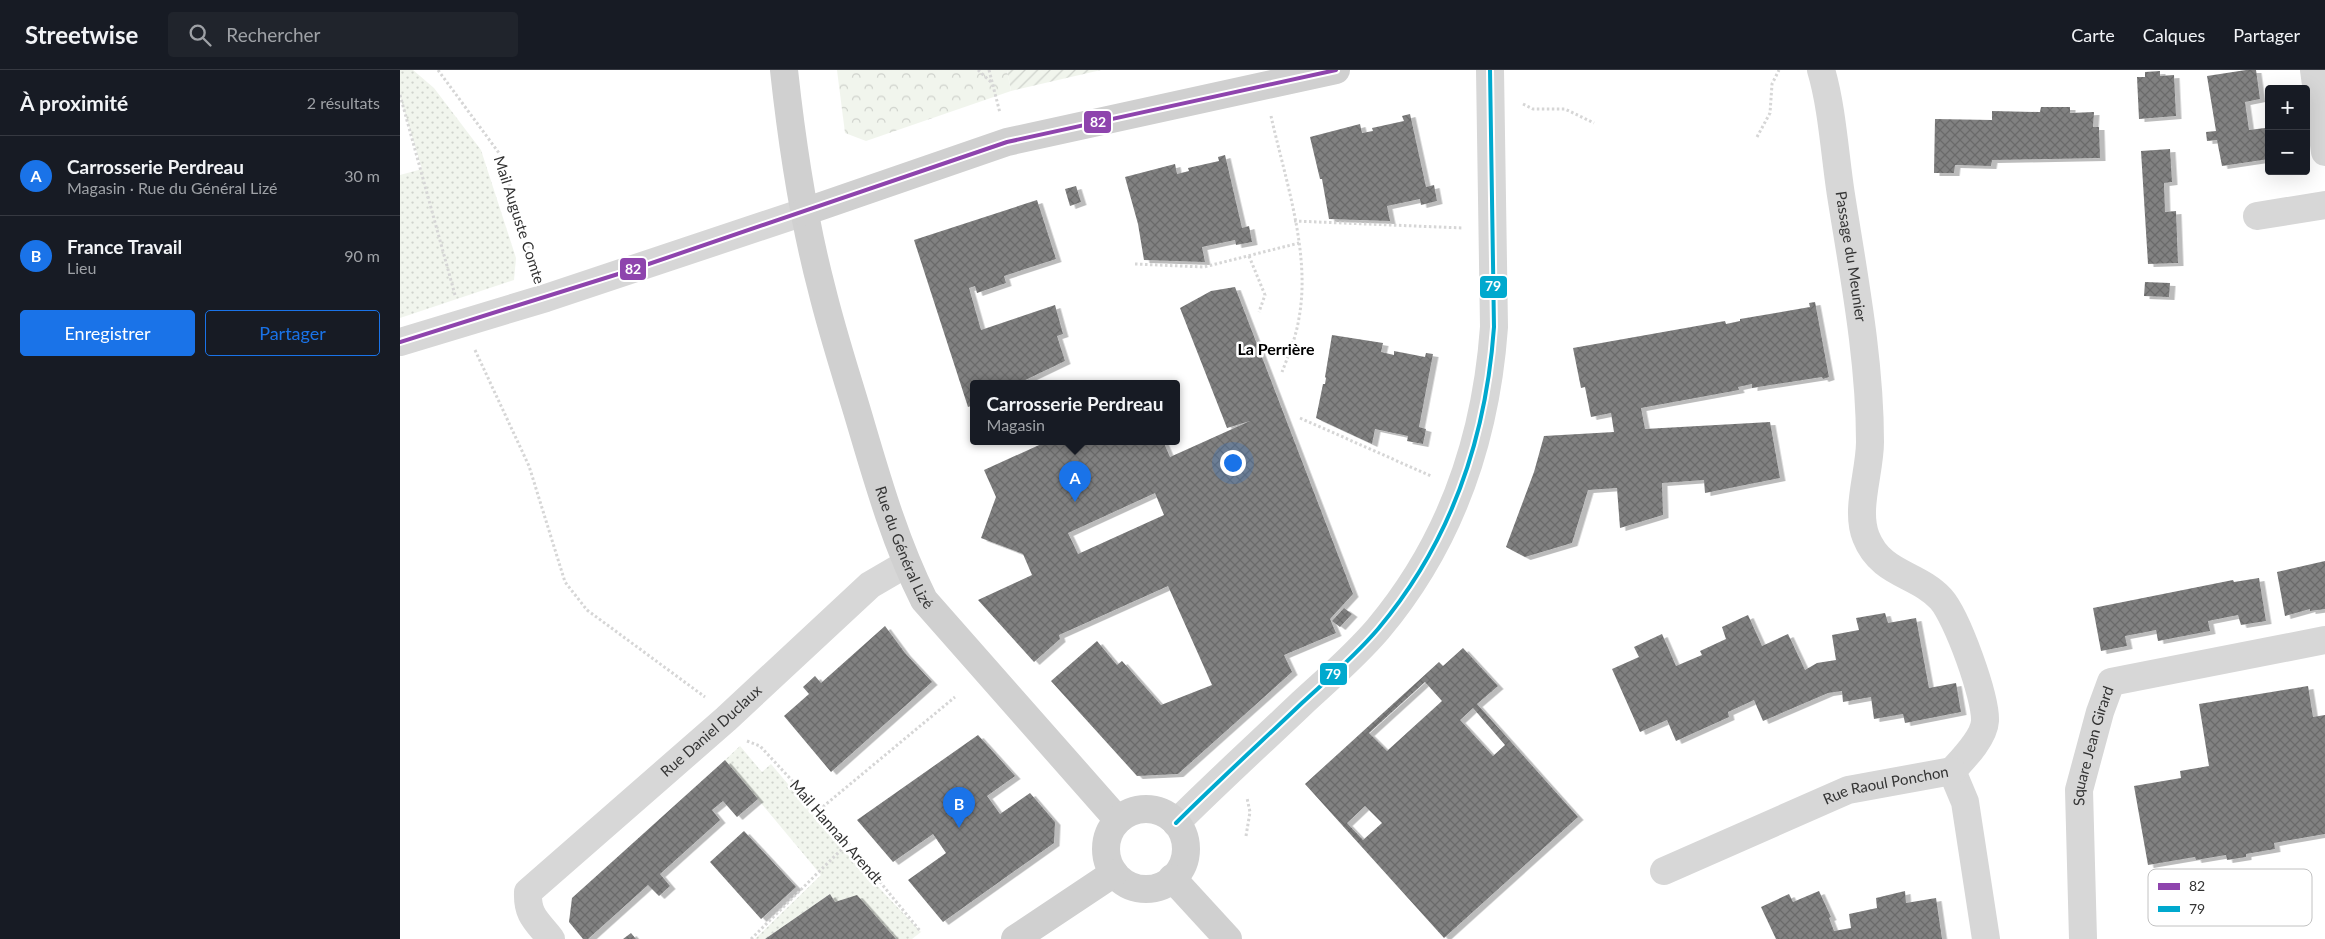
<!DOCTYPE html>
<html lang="fr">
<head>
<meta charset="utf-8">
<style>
	body { margin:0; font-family:Lato,sans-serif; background:#20242c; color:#f1f3f6 }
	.controls { position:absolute; right:15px; top:15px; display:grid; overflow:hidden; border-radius:5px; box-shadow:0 5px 20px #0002 }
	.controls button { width:45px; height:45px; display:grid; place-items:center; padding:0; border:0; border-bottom:1px solid #363941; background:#171b24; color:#f1f3f6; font:25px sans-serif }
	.you { position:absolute; left:832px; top:392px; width:18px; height:18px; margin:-12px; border:4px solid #fff; border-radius:50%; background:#1a73e8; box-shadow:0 0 0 8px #1a73e833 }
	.badge { display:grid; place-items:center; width:32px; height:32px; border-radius:50%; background:#1a73e8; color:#fff; font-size:16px; font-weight:700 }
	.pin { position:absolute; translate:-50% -41px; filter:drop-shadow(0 1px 2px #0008) }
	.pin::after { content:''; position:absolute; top:26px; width:18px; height:15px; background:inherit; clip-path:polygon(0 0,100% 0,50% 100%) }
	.popup { position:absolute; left:570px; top:310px; width:210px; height:65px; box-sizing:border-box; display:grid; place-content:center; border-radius:5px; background:#171b24; filter:drop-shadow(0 1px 4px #0005); font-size:16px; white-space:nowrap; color:#9ea1a6 }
	.popup b { font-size:19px; color:#f1f3f6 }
	.popup::after { content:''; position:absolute; left:50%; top:100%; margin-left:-10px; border:10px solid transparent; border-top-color:#171b24 }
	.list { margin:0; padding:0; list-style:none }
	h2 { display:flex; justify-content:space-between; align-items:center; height:65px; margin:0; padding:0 20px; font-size:21px }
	h2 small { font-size:16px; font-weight:400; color:#9ea1a6 }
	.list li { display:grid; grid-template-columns:32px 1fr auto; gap:15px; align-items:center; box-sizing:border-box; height:80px; padding:0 20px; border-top:1px solid #363941 }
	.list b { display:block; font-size:19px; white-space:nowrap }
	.list p { margin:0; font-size:16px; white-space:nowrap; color:#9ea1a6 }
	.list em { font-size:16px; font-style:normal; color:#9ea1a6 }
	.actions { display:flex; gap:10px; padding:15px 20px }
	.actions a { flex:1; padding:11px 0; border:1px solid #1a73e8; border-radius:5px; text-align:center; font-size:18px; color:#1a73e8 }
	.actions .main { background:#1a73e8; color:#fff }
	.icon { flex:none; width:28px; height:28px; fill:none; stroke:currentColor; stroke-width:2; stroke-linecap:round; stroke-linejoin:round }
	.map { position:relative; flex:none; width:1925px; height:869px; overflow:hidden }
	header { display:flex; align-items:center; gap:30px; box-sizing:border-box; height:70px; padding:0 25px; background:#171b24; border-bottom:1px solid #363941 }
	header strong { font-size:24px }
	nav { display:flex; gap:28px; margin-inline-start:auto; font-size:18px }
	.search { width:350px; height:45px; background:#20242c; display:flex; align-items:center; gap:12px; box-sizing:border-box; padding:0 18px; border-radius:5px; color:#9ea1a6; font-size:19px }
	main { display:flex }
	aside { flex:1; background:#171b24 }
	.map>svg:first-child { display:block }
</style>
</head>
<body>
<header>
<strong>Streetwise</strong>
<div class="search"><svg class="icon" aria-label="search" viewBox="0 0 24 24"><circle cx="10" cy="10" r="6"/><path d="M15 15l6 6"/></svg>Rechercher</div>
<nav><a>Carte</a><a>Calques</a><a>Partager</a></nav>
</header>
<main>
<aside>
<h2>À proximité<small>2 résultats</small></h2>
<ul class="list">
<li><span class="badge">A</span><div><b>Carrosserie Perdreau</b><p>Magasin · Rue du Général Lizé</p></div><em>30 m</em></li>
<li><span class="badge">B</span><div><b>France Travail</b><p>Lieu</p></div><em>90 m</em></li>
</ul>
<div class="actions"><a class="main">Enregistrer</a><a>Partager</a></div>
</aside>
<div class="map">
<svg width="1925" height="869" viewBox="0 0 1925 869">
	<defs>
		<pattern id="grass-dots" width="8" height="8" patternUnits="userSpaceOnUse" patternTransform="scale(1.25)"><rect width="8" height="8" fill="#f1f5ed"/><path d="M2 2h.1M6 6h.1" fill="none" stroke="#cfd2cc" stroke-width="1.8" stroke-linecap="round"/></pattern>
		<pattern id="forest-crowns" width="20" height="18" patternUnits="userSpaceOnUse" patternTransform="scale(1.25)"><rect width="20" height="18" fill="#f1f5ed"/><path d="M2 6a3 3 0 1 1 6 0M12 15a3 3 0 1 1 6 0" fill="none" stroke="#cfd2cc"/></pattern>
		<pattern id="garden-furrows" width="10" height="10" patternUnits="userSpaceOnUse" patternTransform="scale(1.25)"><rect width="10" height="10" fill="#f1f5ed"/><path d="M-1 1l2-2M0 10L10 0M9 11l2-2" fill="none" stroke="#cfd2cc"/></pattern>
		<pattern id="building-cross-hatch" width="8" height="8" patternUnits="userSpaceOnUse" patternTransform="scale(1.25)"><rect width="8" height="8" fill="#818181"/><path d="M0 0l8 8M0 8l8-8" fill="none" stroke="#6a6a6a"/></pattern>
		<filter id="shadow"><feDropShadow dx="5.5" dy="3" stdDeviation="0" flood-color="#0004"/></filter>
	</defs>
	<rect width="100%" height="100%" fill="#fff"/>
	<path fill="url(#grass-dots)" d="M0 0H13L34 18 81 80 116 188 114 210 0 248V105L22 99 0 27Z
		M340 676 362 702 371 694 447 784 521 862 512 869H496L457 826 435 832 430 824 365 869H355L421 805 325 690Z"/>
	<path fill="url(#forest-crowns)" d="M437 0H607L611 21 466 71 445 63Z"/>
	<path fill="url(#garden-furrows)" d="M607 0H701L611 21Z"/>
	<path fill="url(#building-cross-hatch)" fill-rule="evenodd" filter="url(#shadow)" d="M1846 0H1856L1860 29 1845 32 1849 60 1865 58 1869 89 1822 96 1817 70 1807 71 1806 62 1816 61 1807 6Z
		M1760 1V6L1774 5 1776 46 1739 49 1737 7H1745V2Z
		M1641 37H1670V43L1694 42 1693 57H1699L1700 88 1592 90 1591 96 1555 95 1554 103H1534L1535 49 1592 50V41L1640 42Z
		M1010 44 1026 117 1034 115 1037 131 1021 135 1020 129 987 136 990 151 929 149 922 109H920L910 67 960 54 962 63 973 61 972 58 1004 51 1002 46Z
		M1770 79 1772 112 1764 113 1765 142 1776 141 1778 193 1748 194 1741 81Z
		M825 85 842 158 849 156 852 172 836 175 835 170 802 177 805 192 744 190 738 154 725 107 775 94 777 104 789 101 788 98 819 91 818 87Z
		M676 116 681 132 670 136 665 119Z
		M637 130 656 189 604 206 606 213 577 223 575 216 569 218 581 260 655 235 663 264 657 266 665 291 619 313H574V335L568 337 514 170Z
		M1745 212 1770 213 1769 227 1744 226Z
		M835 217 953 524 930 549 936 563 884 585 892 602 778 704 737 706 651 611 697 571 717 595 722 591 761 635 812 615 768 516 659 565 660 569 634 592 578 530 632 505 623 484 581 468 596 427 584 400 648 371H763L770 387 850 351 827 358 780 238 811 221ZM755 423 764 445 678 484 668 463Z
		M1415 232 1429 307 1423 309 1422 307 1352 318V314L1338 317 1339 320 1241 338 1245 359 1370 352 1380 408 1305 423 1304 410 1262 413 1263 445 1220 458 1217 418 1188 420 1172 473 1125 487 1106 477 1134 402 1144 366 1214 362 1211 343 1191 347 1185 317 1181 318 1173 278 1325 251 1326 254 1340 251V249L1410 237 1409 233Z
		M932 265 983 273 981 282 994 285V281L1025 287 1026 283 1033 284 1019 357 1026 359 1023 374 1007 371 1008 366 975 359 972 374 916 348 923 314H925L926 308 925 307Z
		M1925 491V539L1910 541V539L1885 546 1877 502Z
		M1859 508 1866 551 1841 555 1838 545 1808 551 1810 561 1758 571 1756 560 1741 563 1725 566 1727 576 1701 581 1693 538 1833 510 1834 512Z
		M944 538 952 544 940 557 932 551Z
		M1485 543 1488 553 1516 548 1529 618 1556 613 1561 642 1505 653 1503 644 1474 649 1471 627 1443 632 1442 621 1428 623 1363 651 1354 630 1328 642 1329 647 1276 671 1267 650 1240 662 1212 599 1239 587 1234 577 1262 564 1276 596 1302 585 1300 581 1326 569 1322 557 1348 545 1362 576 1388 564 1405 600 1417 593 1436 590 1432 565 1459 560 1456 548Z
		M485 556 505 583 532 612 431 702 384 646 409 624 403 617 415 606 421 613Z
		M1063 578 1098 616 1077 634 1178 747 1044 868 905 714 1039 592 1043 596ZM1025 612 1042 631 987 681 969 663ZM1073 638 1105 675 1093 686 1060 650ZM965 736 982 753 963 770 947 753Z
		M1908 616 1913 647 1925 645V764L1874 773 1875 779 1846 784V787L1827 790 1826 785 1796 790 1795 787 1748 795 1734 716 1781 708 1780 701 1809 696 1799 634Z
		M578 665 615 706 587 726 600 744 630 723 655 752 654 773 543 852 508 810 546 783 533 764 493 792 457 750Z
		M325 690 358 729 337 747 323 731 312 740 320 750 260 804 270 816 259 826 248 815 188 869H183L169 852 172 828Z
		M344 761 396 817 361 849 310 792Z
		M1419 821 1431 847 1429 848 1434 861 1451 858 1449 844 1477 838 1476 828 1505 821 1506 833 1536 828 1542 869H1376L1361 837 1389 824 1393 832Z
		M430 824 435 832 457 825 496 869H365Z
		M231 863 236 869H223Z"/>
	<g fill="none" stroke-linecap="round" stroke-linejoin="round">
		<path stroke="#d6d6d6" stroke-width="3" stroke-dasharray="2.5 2.5" stroke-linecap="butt" d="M38 0 99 83 136 199
			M578 0 592 13
			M589 0 600 43
			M0 25 55 225
			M1123 34 1133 39H1165L1194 53
			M871 46C885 109 911 183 899 248 896 267 889 284 882 302
			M1357 67 1370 43 1372 14 1379 0
			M894 151 1063 158
			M849 186 865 225 859 242
			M735 194 804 197 899 173
			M75 280 129 396 165 512 187 540 305 627
			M900 348 1031 406
			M347 671 360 676 435 757 521 862
			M419 740 555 627
			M846 766 850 742 847 728
			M351 869 448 773"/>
		<g stroke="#d7d7d7" stroke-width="28">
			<path id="s1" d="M1421 0C1432 36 1435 87 1441 125 1454 207 1470 290 1470 372 1470 402 1455 440 1466 467 1481 505 1517 503 1541 529 1557 547 1586 627 1585 651 1584 668 1563 689 1552 701"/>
			<path d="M1914 0 1925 82"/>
			<path d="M1857 146 1925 135"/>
			<path d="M0 272 146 228 404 142"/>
			<path d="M1552 701 1565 732 1586 869"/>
			<path d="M776 753C817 712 860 673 902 633 928 609 955 586 978 559 1051 472 1086 368 1094 257L1090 0"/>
			<path id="s2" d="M1264 801 1448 720 1552 701"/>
			<path id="s3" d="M151 869C137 851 127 846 128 822L326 649 470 515 506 494"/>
			<path id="s4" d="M1683 869 1679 720 1700 642 1711 612 1925 570"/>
		</g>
		<g stroke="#d0d0d0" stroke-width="28">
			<path id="s5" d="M384 0C392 74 403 148 422 220 432 261 445 301 457 341 476 405 494 470 524 530L718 750"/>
			<path d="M404 142 607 72 936 0"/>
			<circle cx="746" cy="779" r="40"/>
			<path d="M772 808 828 869"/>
			<path d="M615 869 714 803"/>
		</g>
		<g stroke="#fff" stroke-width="8">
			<path id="bus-1" d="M0 272 231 200 607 72 936 0"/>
		</g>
		<g stroke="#fff" stroke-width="8">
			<path id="bus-2" d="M776 753C817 712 860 673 902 633 928 609 955 586 978 559 1051 472 1086 368 1094 257L1090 0"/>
		</g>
		<use href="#bus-1" stroke="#8e44ad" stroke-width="4"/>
		<use href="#bus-2" stroke="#00a9ce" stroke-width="4"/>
	</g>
	<g text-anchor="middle" stroke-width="5" stroke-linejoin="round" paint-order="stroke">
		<g font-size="15" fill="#333" stroke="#fff">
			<text transform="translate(119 150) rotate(72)" y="5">Mail Auguste Comte</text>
			<text dy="5" stroke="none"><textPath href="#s1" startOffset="189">Passage du Meunier</textPath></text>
			<text dy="5" stroke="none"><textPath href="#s5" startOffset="494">Rue du Général Lizé</textPath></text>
			<text dy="5" stroke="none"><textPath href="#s3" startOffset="298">Rue Daniel Duclaux</textPath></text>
			<text dy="5" stroke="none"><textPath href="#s4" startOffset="195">Square Jean Girard</textPath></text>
			<text dy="5" stroke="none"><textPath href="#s2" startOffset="239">Rue Raoul Ponchon</textPath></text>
			<text transform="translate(436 762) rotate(49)" y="5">Mail Hannah Arendt</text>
		</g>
		<g font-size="16" font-weight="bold" fill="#000" stroke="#fff">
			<text x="876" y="285">La Perrière</text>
		</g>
	</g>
	<rect x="1748" y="799" width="164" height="57" rx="8" fill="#fff" stroke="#c2c2c2" stroke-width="1"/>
	<rect x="1758" y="813" width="22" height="7" fill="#8e44ad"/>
	<rect x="1758" y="836" width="22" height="6" fill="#00a9ce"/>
	<g font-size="14" fill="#333">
		<text x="1789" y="821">82</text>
		<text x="1789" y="844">79</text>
	</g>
	<g stroke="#fff" stroke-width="2">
		<rect x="683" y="40" width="29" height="24" rx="5" fill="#8e44ad"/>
		<rect x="219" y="187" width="28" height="24" rx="5" fill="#8e44ad"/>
		<rect x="1079" y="205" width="29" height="24" rx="5" fill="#00a9ce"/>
		<rect x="919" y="592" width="29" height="24" rx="5" fill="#00a9ce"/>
	</g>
	<g font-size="14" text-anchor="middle" font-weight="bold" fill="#fff">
		<text x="698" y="57">82</text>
		<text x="233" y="204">82</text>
		<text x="1093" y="221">79</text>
		<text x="933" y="609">79</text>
	</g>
</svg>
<div class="controls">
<button>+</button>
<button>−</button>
</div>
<div class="you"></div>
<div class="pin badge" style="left:675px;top:432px">A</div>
<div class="popup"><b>Carrosserie Perdreau</b>Magasin</div>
<div class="pin badge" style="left:559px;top:758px">B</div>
</div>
</main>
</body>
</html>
